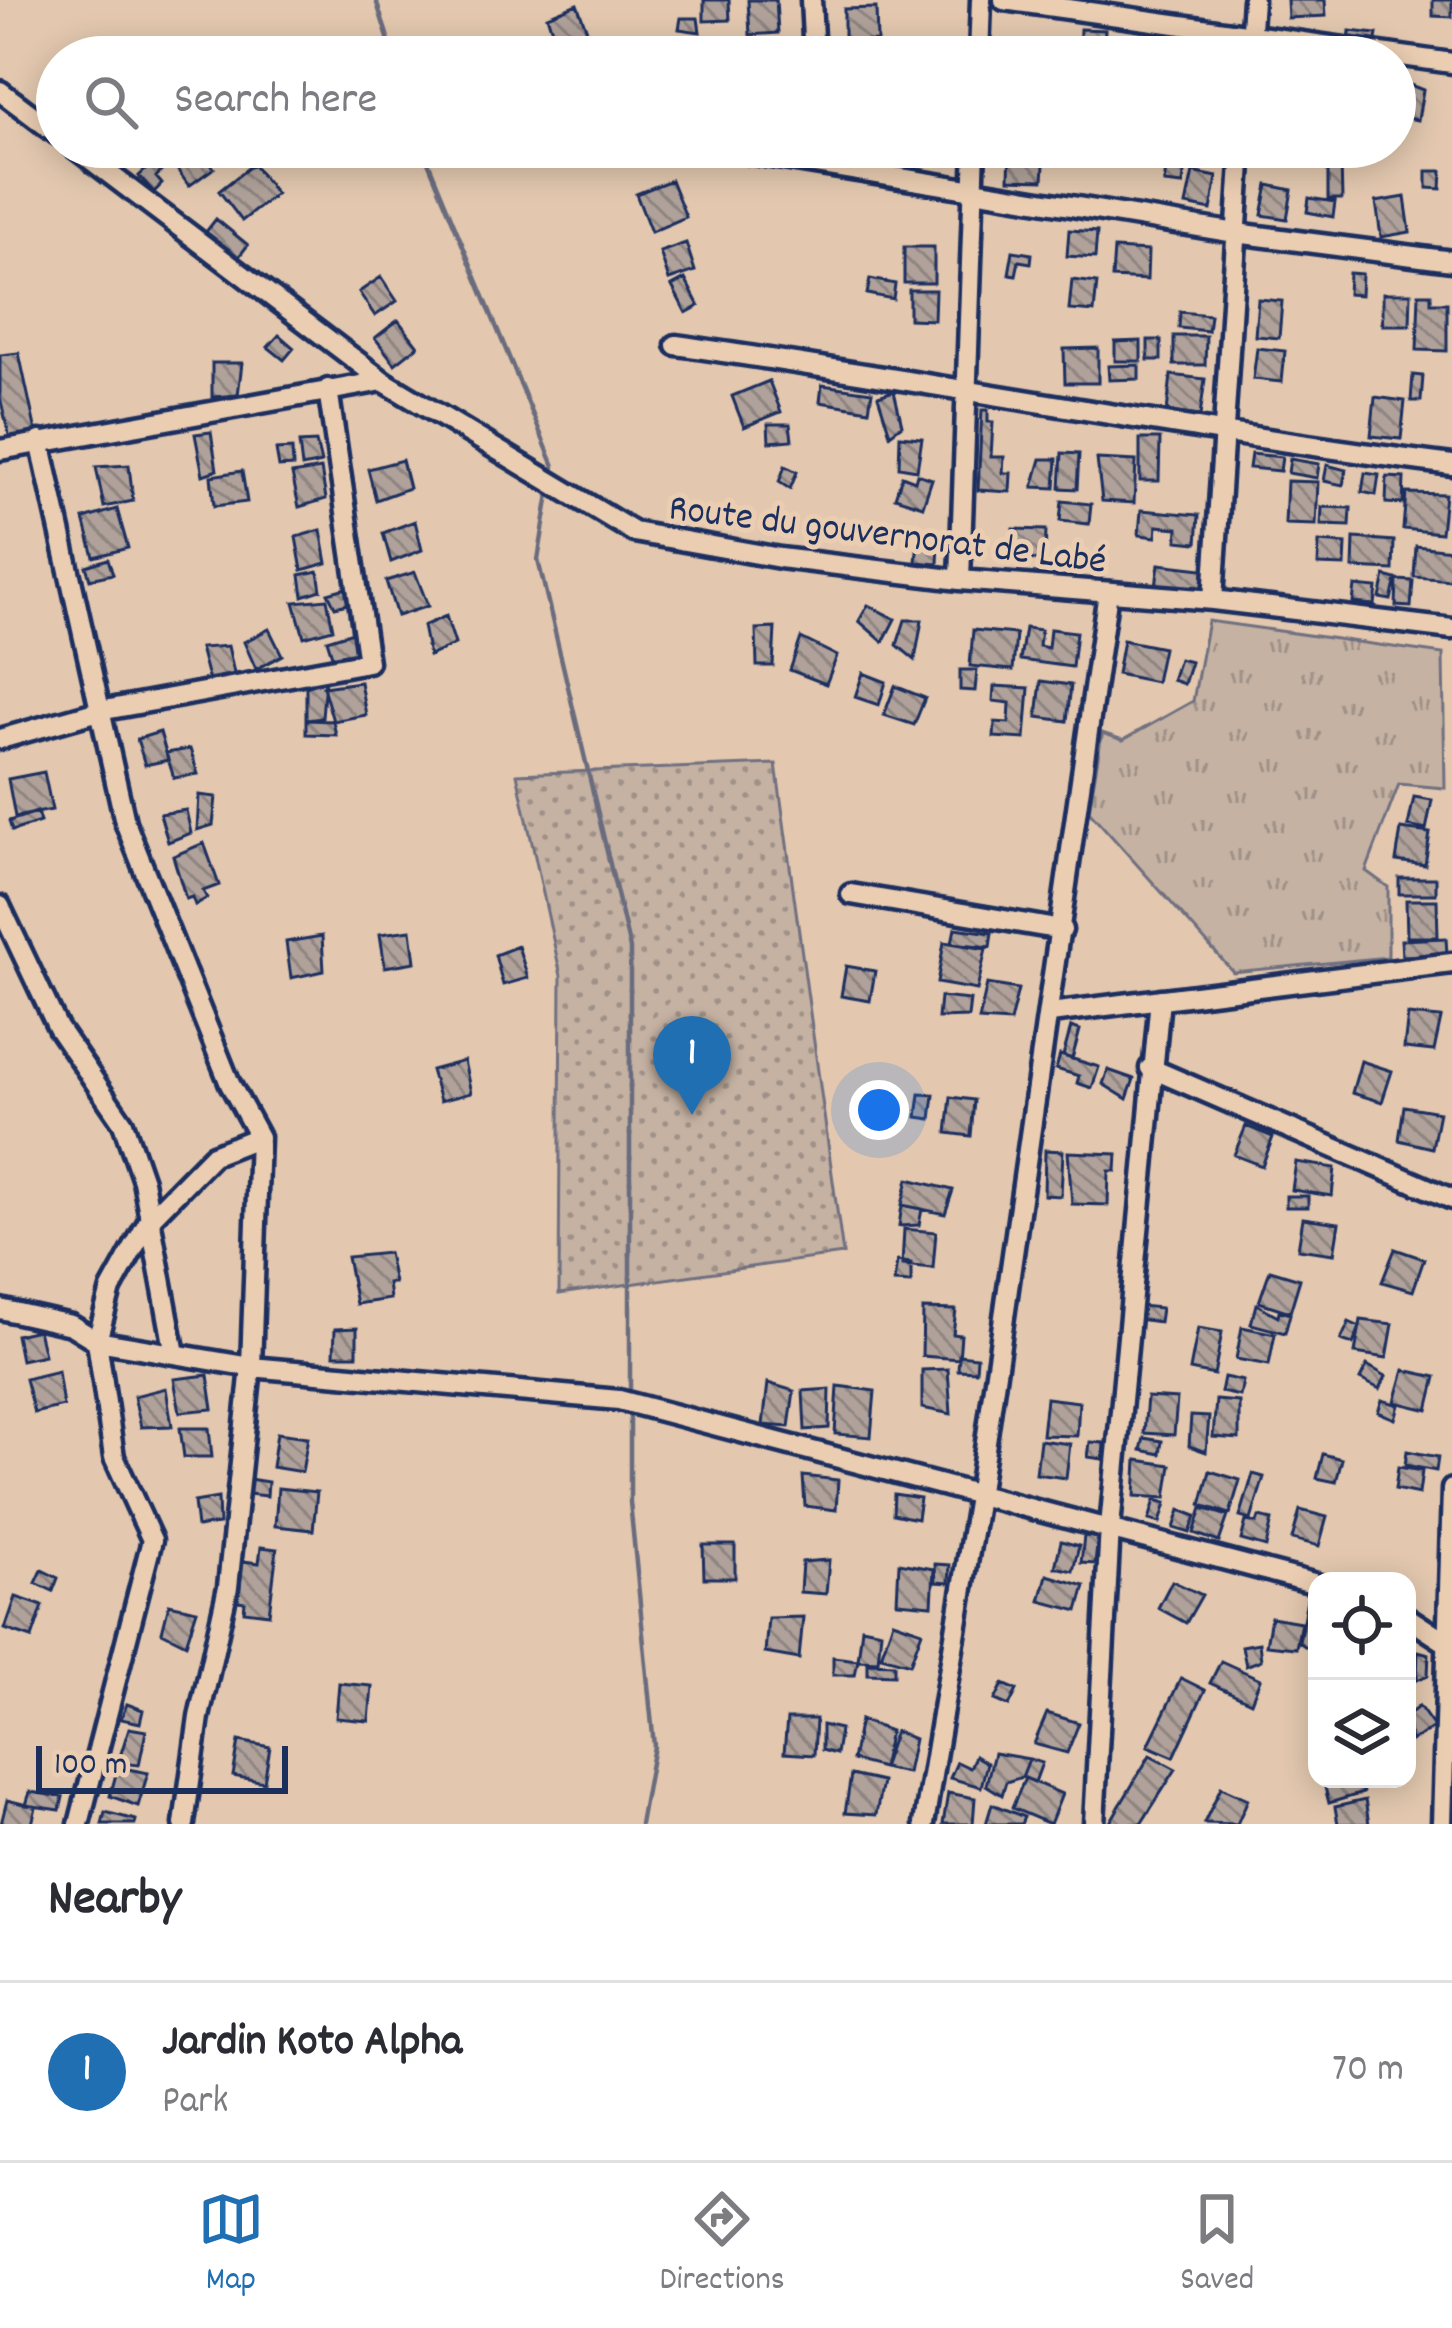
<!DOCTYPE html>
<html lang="en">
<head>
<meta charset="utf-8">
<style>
	body { margin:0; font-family:Dekko,sans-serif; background:#f7f7f7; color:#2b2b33 }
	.controls { position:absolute; right:36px; bottom:36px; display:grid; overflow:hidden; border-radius:24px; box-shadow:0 6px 30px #0003 }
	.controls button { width:108px; height:108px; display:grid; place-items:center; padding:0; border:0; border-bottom:3px solid #e1e1e2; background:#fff; color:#2b2b33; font:60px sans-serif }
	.scale { position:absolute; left:36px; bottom:30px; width:252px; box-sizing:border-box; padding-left:12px; border:6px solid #1b2f5e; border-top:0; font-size:33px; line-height:42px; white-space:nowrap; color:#1b2f5e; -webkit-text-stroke:9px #ebceb2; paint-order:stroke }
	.you { position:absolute; left:879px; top:1110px; width:42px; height:42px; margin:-30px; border:9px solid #fff; border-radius:50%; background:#1a73e8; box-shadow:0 0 0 18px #1a73e833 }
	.badge { display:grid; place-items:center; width:78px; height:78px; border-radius:50%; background:#1f6fb2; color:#fff; font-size:39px; font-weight:700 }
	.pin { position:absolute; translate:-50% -99px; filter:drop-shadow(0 3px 6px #0008) }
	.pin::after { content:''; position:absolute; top:63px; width:42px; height:36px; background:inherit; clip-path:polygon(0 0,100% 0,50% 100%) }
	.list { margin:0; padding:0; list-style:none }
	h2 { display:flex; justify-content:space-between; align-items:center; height:156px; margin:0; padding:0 48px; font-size:51px }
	h2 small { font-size:39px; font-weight:400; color:#7c7c81 }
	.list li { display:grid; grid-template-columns:78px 1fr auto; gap:36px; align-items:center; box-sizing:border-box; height:180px; padding:0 48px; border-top:3px solid #e1e1e2 }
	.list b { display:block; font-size:45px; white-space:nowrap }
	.list p { margin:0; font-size:39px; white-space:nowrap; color:#7c7c81 }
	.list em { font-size:39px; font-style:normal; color:#7c7c81 }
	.icon { flex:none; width:66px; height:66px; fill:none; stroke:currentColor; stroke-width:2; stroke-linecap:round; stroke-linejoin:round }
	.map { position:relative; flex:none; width:1452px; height:1824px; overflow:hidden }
	.search { position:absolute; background:#fff; box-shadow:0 6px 30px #0003; left:36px; right:36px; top:36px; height:132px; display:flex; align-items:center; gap:30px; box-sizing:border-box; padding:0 42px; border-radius:66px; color:#7c7c81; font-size:45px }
	.sheet { height:336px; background:#fff }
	nav { display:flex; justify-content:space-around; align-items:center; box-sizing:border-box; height:168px; border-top:3px solid #e1e1e2; background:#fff; font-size:33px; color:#7c7c81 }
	nav a { display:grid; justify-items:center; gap:6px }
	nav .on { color:#1f6fb2 }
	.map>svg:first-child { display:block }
</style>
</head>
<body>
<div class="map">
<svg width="1452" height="1824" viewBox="0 0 1452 1824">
	<defs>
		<pattern id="grass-tufts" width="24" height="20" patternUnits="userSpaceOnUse" patternTransform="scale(3)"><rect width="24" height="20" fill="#c5b2a3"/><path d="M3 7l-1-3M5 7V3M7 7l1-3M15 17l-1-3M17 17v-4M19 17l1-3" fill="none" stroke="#9f9188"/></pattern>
		<pattern id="garden-dots" width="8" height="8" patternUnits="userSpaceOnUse" patternTransform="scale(3)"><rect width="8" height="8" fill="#c5b2a3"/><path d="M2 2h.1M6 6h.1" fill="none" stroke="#9f9188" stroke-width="1.8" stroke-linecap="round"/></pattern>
		<pattern id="building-back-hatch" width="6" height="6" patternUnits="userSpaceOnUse" patternTransform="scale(3)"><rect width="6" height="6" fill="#b0a29a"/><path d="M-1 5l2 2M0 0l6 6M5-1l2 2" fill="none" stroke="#8e8481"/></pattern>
	</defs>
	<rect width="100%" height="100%" fill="#e3c8af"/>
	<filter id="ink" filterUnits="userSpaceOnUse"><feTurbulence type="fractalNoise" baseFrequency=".00833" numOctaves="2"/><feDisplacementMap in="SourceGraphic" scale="24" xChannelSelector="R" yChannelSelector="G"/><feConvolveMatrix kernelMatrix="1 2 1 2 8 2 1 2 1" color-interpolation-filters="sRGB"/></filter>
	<g filter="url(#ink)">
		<path fill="url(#grass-tufts)" stroke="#707080" stroke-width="3" d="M1208 621 1443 654 1445 788 1399 784 1366 871 1388 887V957L1233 972 1089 811 1102 733 1123 740 1193 701Z"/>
		<path fill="url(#garden-dots)" stroke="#707080" stroke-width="3" d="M776 764 843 1254 559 1294 561 976 517 774Z"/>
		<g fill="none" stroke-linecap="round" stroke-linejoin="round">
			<path stroke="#6a6c7e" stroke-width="4.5" d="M376 0 394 57
				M422 147 554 466 552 477
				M550 488 538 560 630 949V1395
				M630 1406V1502L654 1746 640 1824"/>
		</g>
		<path fill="url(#building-back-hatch)" stroke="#1b2f5e" stroke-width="3" d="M704 0H729L730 20 704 21Z
			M748 0H776L778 33 750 35Z
			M1287 0H1325L1326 16 1288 18Z
			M1433 0H1452V17L1433 16Z
			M577 4 591 41 560 52 547 16Z
			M876 8 877 41 844 42V9Z
			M681 18H698L700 32 679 29Z
			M1080 29 1105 30 1103 57H1079Z
			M1350 31 1377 34 1375 45 1349 41Z
			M738 41 767 44 773 57H737Z
			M1013 42 1045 44 1044 57H1012Z
			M1193 45 1223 50 1222 57H1191Z
			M1400 81 1423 90 1418 120 1395 116Z
			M184 147H198L214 168 189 186 169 158Z
			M1195 147H1220L1218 165 1193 161Z
			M1303 147 1330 149 1328 163 1302 158Z
			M1010 148 1045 150 1043 180 1009 179Z
			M160 156 168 164 156 177 162 184 154 192 139 176Z
			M1167 162 1185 164 1183 185 1164 183Z
			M1341 162 1342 199H1328V163Z
			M253 164 276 194 242 221 219 191Z
			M1427 171H1442L1441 189 1427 188Z
			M1193 172 1217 177 1211 210 1186 205Z
			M671 180 686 217 651 232 636 194Z
			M1268 185 1292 190 1287 219 1262 215Z
			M1405 197 1410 232 1381 237 1376 202Z
			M1309 198 1335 202 1333 217 1307 212Z
			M216 219 248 245 237 259 205 233Z
			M1069 230 1097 232 1095 258 1067 256Z
			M686 243 695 271 669 280 660 252Z
			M904 247H934V283H904Z
			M1114 249 1148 251 1147 280 1112 278Z
			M1013 251 1032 254 1031 263 1019 261 1016 275 1009 274Z
			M1349 273 1362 274 1361 295 1348 294Z
			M381 277 397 301 375 316 359 292Z
			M685 279 699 306 686 313 672 286Z
			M870 279 895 284 893 299 867 294Z
			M1072 280 1097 283 1094 312 1069 310Z
			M909 290H935L934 320 909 319Z
			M1383 293H1411L1410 325H1383Z
			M1419 294H1431V303H1447V351L1417 350Z
			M1258 299 1282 301 1279 338 1255 336Z
			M1180 312 1210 315 1208 331 1179 328Z
			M398 320 418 346 395 364 375 338Z
			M279 335 294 348 284 360 268 347Z
			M1174 336H1206L1205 365H1174Z
			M1148 340H1161V360H1148Z
			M1141 341V361H1115V342Z
			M1098 348V383H1065L1064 349Z
			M1257 348 1285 351 1282 382 1253 379Z
			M19 353 36 432 10 439 0 397V355Z
			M212 363H242L238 395 212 397Z
			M1139 365V379L1109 380 1108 366Z
			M1171 375 1205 379 1200 416 1167 412Z
			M1413 375 1423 376 1421 401H1411Z
			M769 381 781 412 744 427 732 396Z
			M822 385 872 392 869 410 820 402Z
			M894 391 902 425 890 434 878 396Z
			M1375 397 1405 401 1401 439 1371 436Z
			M982 410H988V422H993L991 457H1004L1003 473H1011L1010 492 978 490Z
			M768 424H790L792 440 769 442Z
			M211 432 217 470 203 475 195 434Z
			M900 436 922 438 917 470 899 467Z
			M1140 439H1160L1159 481H1140Z
			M316 442 321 463 302 467 299 443Z
			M292 449 293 466 279 467 276 450Z
			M1062 453 1079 454 1077 489 1060 488Z
			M1251 454 1282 457 1280 471 1249 468Z
			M1041 459H1057L1055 488 1033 487Z
			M1097 459 1136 461 1134 503 1102 501Z
			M1290 459 1319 464 1317 478 1288 473Z
			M402 460 409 488 376 500 368 469Z
			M129 465 133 501 104 507 96 467Z
			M1327 465 1346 470 1343 485 1324 481Z
			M785 466 797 472 790 489 779 482Z
			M321 469 326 499 299 507 292 474Z
			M242 471 247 502 214 506 211 476Z
			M1365 473 1379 475 1376 495 1362 492Z
			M917 474 932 479 923 506 895 497 902 476 915 481Z
			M1387 477 1404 478 1403 504 1386 503Z
			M1287 481 1318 482 1316 525 1285 524Z
			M1406 493 1445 494 1441 533 1403 529Z
			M1062 501 1091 504 1089 524 1060 521Z
			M1322 507 1351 508 1350 526 1321 525Z
			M117 509 128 548 94 557 84 519Z
			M1141 510 1199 515 1197 543 1177 541 1178 528 1157 526 1156 537 1139 535Z
			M415 521 422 550 391 562 383 533Z
			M1013 529 1046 530 1045 560 1012 559Z
			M321 530 327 563 302 570 296 537Z
			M1354 538 1394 541 1393 570 1353 568Z
			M918 541 939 543 938 564 916 562Z
			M1319 542 1346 544 1345 566 1318 565Z
			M1416 546 1452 550 1450 580 1414 577Z
			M108 559 113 574 90 579 86 566Z
			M1159 564 1211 570 1208 591 1156 586Z
			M318 571 321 590 303 596 300 575Z
			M415 572 428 606 397 616 386 581Z
			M1385 576 1396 579 1391 600 1380 598Z
			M1397 580 1413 581 1411 607 1396 606Z
			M353 586 356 602 335 607 328 593Z
			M1355 586 1377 588 1375 605 1353 603Z
			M327 599 333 629 304 637 294 602Z
			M868 605 895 619 883 642 859 621Z
			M446 616 455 644 429 656 423 626Z
			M905 620H922L915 660 897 645Z
			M775 628 773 666H757L756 629Z
			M1025 628 1041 630 1039 646 1048 648 1050 629 1076 632 1072 667 1020 660Z
			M269 629 282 655 256 669 244 642Z
			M973 630 1016 634 1013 670 970 666Z
			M356 631 360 655 334 662 327 640Z
			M801 638 837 656 826 684 790 670Z
			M1123 640 1163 648 1156 682 1117 674Z
			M228 646 235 678 210 685 200 648Z
			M1179 659 1191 662 1184 684 1172 680Z
			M960 670H977L975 691 960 690Z
			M863 673 886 682 879 705 855 697Z
			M325 679 322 718 306 720V687Z
			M1041 681 1071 685 1067 721 1037 717Z
			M360 682 366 715 333 721 323 687Z
			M895 686 925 698 914 725 884 715Z
			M994 686 1029 688 1025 739 994 737 995 722 1009 723 1010 703 993 701Z
			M306 720 333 721 336 735 306 734Z
			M160 732 168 760 145 765 137 739Z
			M190 749 198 774 174 778 166 753Z
			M44 772 52 810 15 817 8 779Z
			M199 795 216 797 213 825 197 830Z
			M1414 797 1432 800 1426 830 1408 826Z
			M186 810 191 833 168 842 160 814Z
			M37 812 40 822 12 831 9 821Z
			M1401 829 1430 833 1425 865 1396 861Z
			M204 843 219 885 203 891 207 898 195 905 192 897 186 899 173 856Z
			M1399 878H1436V894H1399Z
			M1406 900H1437L1438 937H1407Z
			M955 928 992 933 990 947 952 943Z
			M411 930 415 962 385 967 380 934Z
			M322 936 324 971 291 978 286 942Z
			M1446 938 1447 954 1402 956 1401 940Z
			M944 942 986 949 977 990 937 983Z
			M518 946 528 978 503 985 495 955Z
			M846 966 875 971 870 1001 841 996Z
			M987 984 1018 989 1010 1022 979 1020Z
			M940 997 970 1000 968 1017 938 1018Z
			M1408 1015 1441 1018 1434 1051 1404 1048Z
			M1071 1027 1080 1030 1072 1059 1063 1056Z
			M1060 1055 1099 1067 1092 1088 1077 1083 1079 1076 1056 1069Z
			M464 1061 471 1093 440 1101 431 1070Z
			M1361 1061 1392 1071 1382 1102 1352 1093Z
			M1108 1070 1134 1079 1127 1099 1103 1084Z
			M920 1094 934 1095 931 1119 917 1117Z
			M951 1097 974 1100 971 1136 947 1133Z
			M1404 1106 1439 1112 1432 1148 1399 1140Z
			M1246 1126 1273 1137 1262 1166 1234 1155Z
			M1045 1150 1063 1151 1061 1196 1044 1195Z
			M1068 1152 1117 1154 1116 1171H1109L1108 1205 1072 1204Z
			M1296 1162 1335 1168 1332 1196 1292 1190Z
			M908 1179 953 1190 945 1214 902 1205Z
			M1286 1196H1308V1207H1286Z
			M902 1205 922 1209 919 1225 899 1226Z
			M1303 1218 1339 1223 1334 1254 1298 1249Z
			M904 1229 936 1232 933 1268 902 1265Z
			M1395 1249 1424 1259 1413 1291 1382 1282Z
			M388 1253 394 1283H388L390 1299 356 1304 347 1257Z
			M897 1261 911 1263V1283L894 1282Z
			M1270 1270 1300 1279 1290 1312 1259 1302Z
			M1256 1304 1278 1316 1279 1311 1290 1314 1285 1333 1251 1324Z
			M1140 1306 1161 1308 1159 1322 1138 1319Z
			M923 1309 956 1310 953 1334 961 1335 959 1359 922 1356Z
			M1361 1320 1393 1324 1387 1358 1355 1353Z
			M1349 1322 1360 1327 1353 1344 1341 1340Z
			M1242 1327 1275 1334 1269 1365 1236 1359Z
			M357 1328V1355H334L335 1329Z
			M1198 1328 1222 1332 1214 1375 1190 1370Z
			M38 1330 44 1355 21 1360 16 1335Z
			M959 1355 977 1357 976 1371 958 1370Z
			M1367 1365 1386 1376 1380 1389 1360 1379Z
			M948 1369 951 1414 922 1408V1370Z
			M1404 1370 1436 1377 1428 1410 1395 1402Z
			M58 1371 63 1406 34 1413 25 1379Z
			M208 1375 213 1409 180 1412 174 1379Z
			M1224 1377 1243 1381 1240 1396 1221 1392Z
			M768 1383 794 1391 789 1427 763 1425Z
			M838 1386 875 1391 871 1437 835 1434Z
			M166 1388 172 1426 141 1427 134 1396Z
			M830 1389 829 1428 805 1430 803 1391Z
			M1147 1397 1177 1399 1174 1435 1144 1433Z
			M1046 1398 1079 1402 1077 1436 1042 1435Z
			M1216 1400 1239 1402V1439L1213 1437Z
			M1382 1400 1399 1405 1395 1419 1378 1412Z
			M1191 1416 1209 1417 1206 1452 1189 1446Z
			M180 1428H209L212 1457H184Z
			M277 1433 308 1437 302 1472 272 1467Z
			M1144 1438 1162 1441 1160 1454 1141 1450Z
			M1040 1440 1070 1444 1066 1478 1036 1474Z
			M1090 1442 1104 1443 1103 1459 1088 1457Z
			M1407 1451 1438 1457 1436 1471 1405 1465Z
			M1323 1454 1342 1459 1336 1482 1317 1478Z
			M1137 1460 1171 1465 1166 1498 1135 1496Z
			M1398 1467 1422 1471 1419 1494 1395 1489Z
			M1210 1471 1240 1480 1230 1514 1201 1505Z
			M1253 1474 1264 1477 1251 1520 1240 1517Z
			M803 1476 838 1480 836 1510 805 1506Z
			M249 1479 268 1482 267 1496 247 1494Z
			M278 1488 317 1492 313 1530 275 1526Z
			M894 1494 920 1498 917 1519 893 1514Z
			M218 1498 219 1524 197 1527 194 1502Z
			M1155 1500 1166 1503 1160 1523 1149 1520Z
			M1202 1508 1228 1516 1219 1542 1194 1533Z
			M1180 1510 1196 1516 1190 1533 1174 1528Z
			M1300 1510 1327 1517 1319 1546 1292 1539Z
			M1259 1517 1272 1520 1266 1547 1241 1540 1246 1521 1257 1523Z
			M1084 1536 1098 1537 1095 1564 1081 1563Z
			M1061 1541 1079 1546 1073 1571 1055 1567Z
			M703 1545H735V1578H704Z
			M261 1547 277 1549 269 1614 244 1611 245 1602 238 1601 243 1561 259 1563Z
			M829 1560 826 1594 800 1592 802 1562Z
			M899 1563 934 1569 932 1605 897 1602Z
			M935 1564 950 1565 949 1583 936 1582Z
			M42 1570 58 1578 53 1591 36 1583Z
			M1047 1575 1085 1586 1078 1611 1040 1601Z
			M1172 1581 1202 1595 1186 1623 1158 1608Z
			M16 1597 43 1606 32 1638 5 1629Z
			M1307 1599 1317 1602V1646L1312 1651 1299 1642Z
			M169 1604 197 1610 186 1644 162 1632Z
			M803 1617 799 1659 765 1653 768 1618Z
			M1271 1617 1301 1622 1296 1648 1266 1645Z
			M893 1621 922 1631 910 1664 881 1656Z
			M862 1627 881 1631 878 1661 858 1660Z
			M1259 1643 1261 1660 1246 1666 1242 1646Z
			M1418 1651 1429 1654 1428 1675 1417 1680Z
			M833 1657 858 1660 855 1675H833Z
			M1221 1661 1260 1679 1251 1702 1210 1683Z
			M868 1663 894 1664V1675L868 1674Z
			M1181 1678 1205 1690 1174 1757 1148 1746Z
			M339 1683 372 1686 369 1721 336 1718Z
			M1003 1684 1017 1690 1009 1706 995 1700Z
			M127 1704 143 1710 140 1723 121 1719Z
			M1419 1706 1434 1727 1411 1741 1407 1716Z
			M1047 1713 1079 1723 1067 1753 1034 1744Z
			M787 1719H816L814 1755 784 1753Z
			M860 1720 890 1731 882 1768 852 1760Z
			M822 1725 840 1729 836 1754 822 1750Z
			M129 1728 146 1731 139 1765 118 1763Z
			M895 1731 914 1739 907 1773 882 1768Z
			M239 1741 270 1747 264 1782 233 1776Z
			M994 1753 1029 1759 1022 1777 1006 1782 1002 1795 986 1785Z
			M1150 1755 1176 1769 1141 1824H1109Z
			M975 1756 987 1763 981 1787 950 1778 957 1762 970 1768Z
			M1029 1759 1042 1763 1035 1782 1022 1777Z
			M118 1767 148 1773 138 1806 110 1796Z
			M851 1775 882 1782 876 1815 845 1813Z
			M1025 1778 1062 1794 1050 1824 1012 1808Z
			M1359 1779 1363 1793 1329 1803 1323 1780Z
			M1221 1787 1248 1799 1237 1824 1204 1823Z
			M30 1792 63 1797 60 1810 26 1805Z
			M948 1793 975 1798 973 1824H943Z
			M7 1800 36 1807 32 1824H1Z
			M1365 1800 1369 1824H1338L1335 1807Z
			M992 1804 1024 1817 1021 1824H986Z
			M105 1812 136 1820 135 1824H102Z"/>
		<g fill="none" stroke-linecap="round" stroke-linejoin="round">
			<g stroke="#1b2f5e" stroke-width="27">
				<path id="minor" d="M811 0 814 57
					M1004 0 1452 63
					M979 57 981 0
					M1249 57 1253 0
					M0 91 57 134
					M74 147 383 381 634 532 780 558 960 580 1213 600 1452 629
					M711 147 1236 233 1452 261
					M676 345C935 382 1192 432 1452 465
					M40 441 125 822 230 1084 259 1137 251 1367 228 1587 199 1717 184 1824
					M0 450 383 381
					M960 580 975 147
					M1213 600 1242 147
					M0 739 99 711 368 662 328 389
					M851 894 1062 930
					M0 906 58 1028 123 1123 143 1181 175 1354
					M1050 1013 1452 963
					M1150 1068 1452 1199
					M0 1309 71 1325 97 1341 251 1367 619 1400 1317 1584
					M1407 1617 1448 1644
					M79 1824 152 1540 114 1457 97 1341 111 1289 149 1220 213 1155 259 1137
					M924 1824 979 1491 1108 592
					M1094 1824 1110 1527 1160 999
					M1442 1824 1452 1489"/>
			</g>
			<use href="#minor" stroke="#ebceb2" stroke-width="18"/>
		</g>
	</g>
	<g text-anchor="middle" stroke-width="10" stroke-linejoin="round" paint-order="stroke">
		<g font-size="39" fill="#1b2f5e" stroke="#ebceb2">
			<text transform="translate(888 531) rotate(7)" y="14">Route du gouvernorat de Labé</text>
		</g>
	</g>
</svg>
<div class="controls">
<button><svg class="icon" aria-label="locate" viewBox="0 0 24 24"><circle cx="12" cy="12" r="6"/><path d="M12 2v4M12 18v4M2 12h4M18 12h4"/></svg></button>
<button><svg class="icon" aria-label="layers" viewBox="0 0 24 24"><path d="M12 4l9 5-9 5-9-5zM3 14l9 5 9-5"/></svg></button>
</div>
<div class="scale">100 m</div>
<div class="you"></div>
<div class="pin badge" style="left:692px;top:1115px">1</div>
<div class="search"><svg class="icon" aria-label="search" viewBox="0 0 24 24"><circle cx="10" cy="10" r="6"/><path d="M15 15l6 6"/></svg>Search here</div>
</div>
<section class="sheet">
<h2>Nearby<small></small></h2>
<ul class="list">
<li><span class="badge">1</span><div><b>Jardin Koto Alpha</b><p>Park</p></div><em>70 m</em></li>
</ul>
</section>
<nav>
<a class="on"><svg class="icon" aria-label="map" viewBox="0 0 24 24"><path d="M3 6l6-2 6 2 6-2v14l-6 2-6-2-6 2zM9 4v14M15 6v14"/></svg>Map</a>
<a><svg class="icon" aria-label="directions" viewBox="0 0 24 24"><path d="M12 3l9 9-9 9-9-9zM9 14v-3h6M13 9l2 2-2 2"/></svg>Directions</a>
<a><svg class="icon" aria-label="saved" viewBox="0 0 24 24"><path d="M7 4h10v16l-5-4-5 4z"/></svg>Saved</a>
</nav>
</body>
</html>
